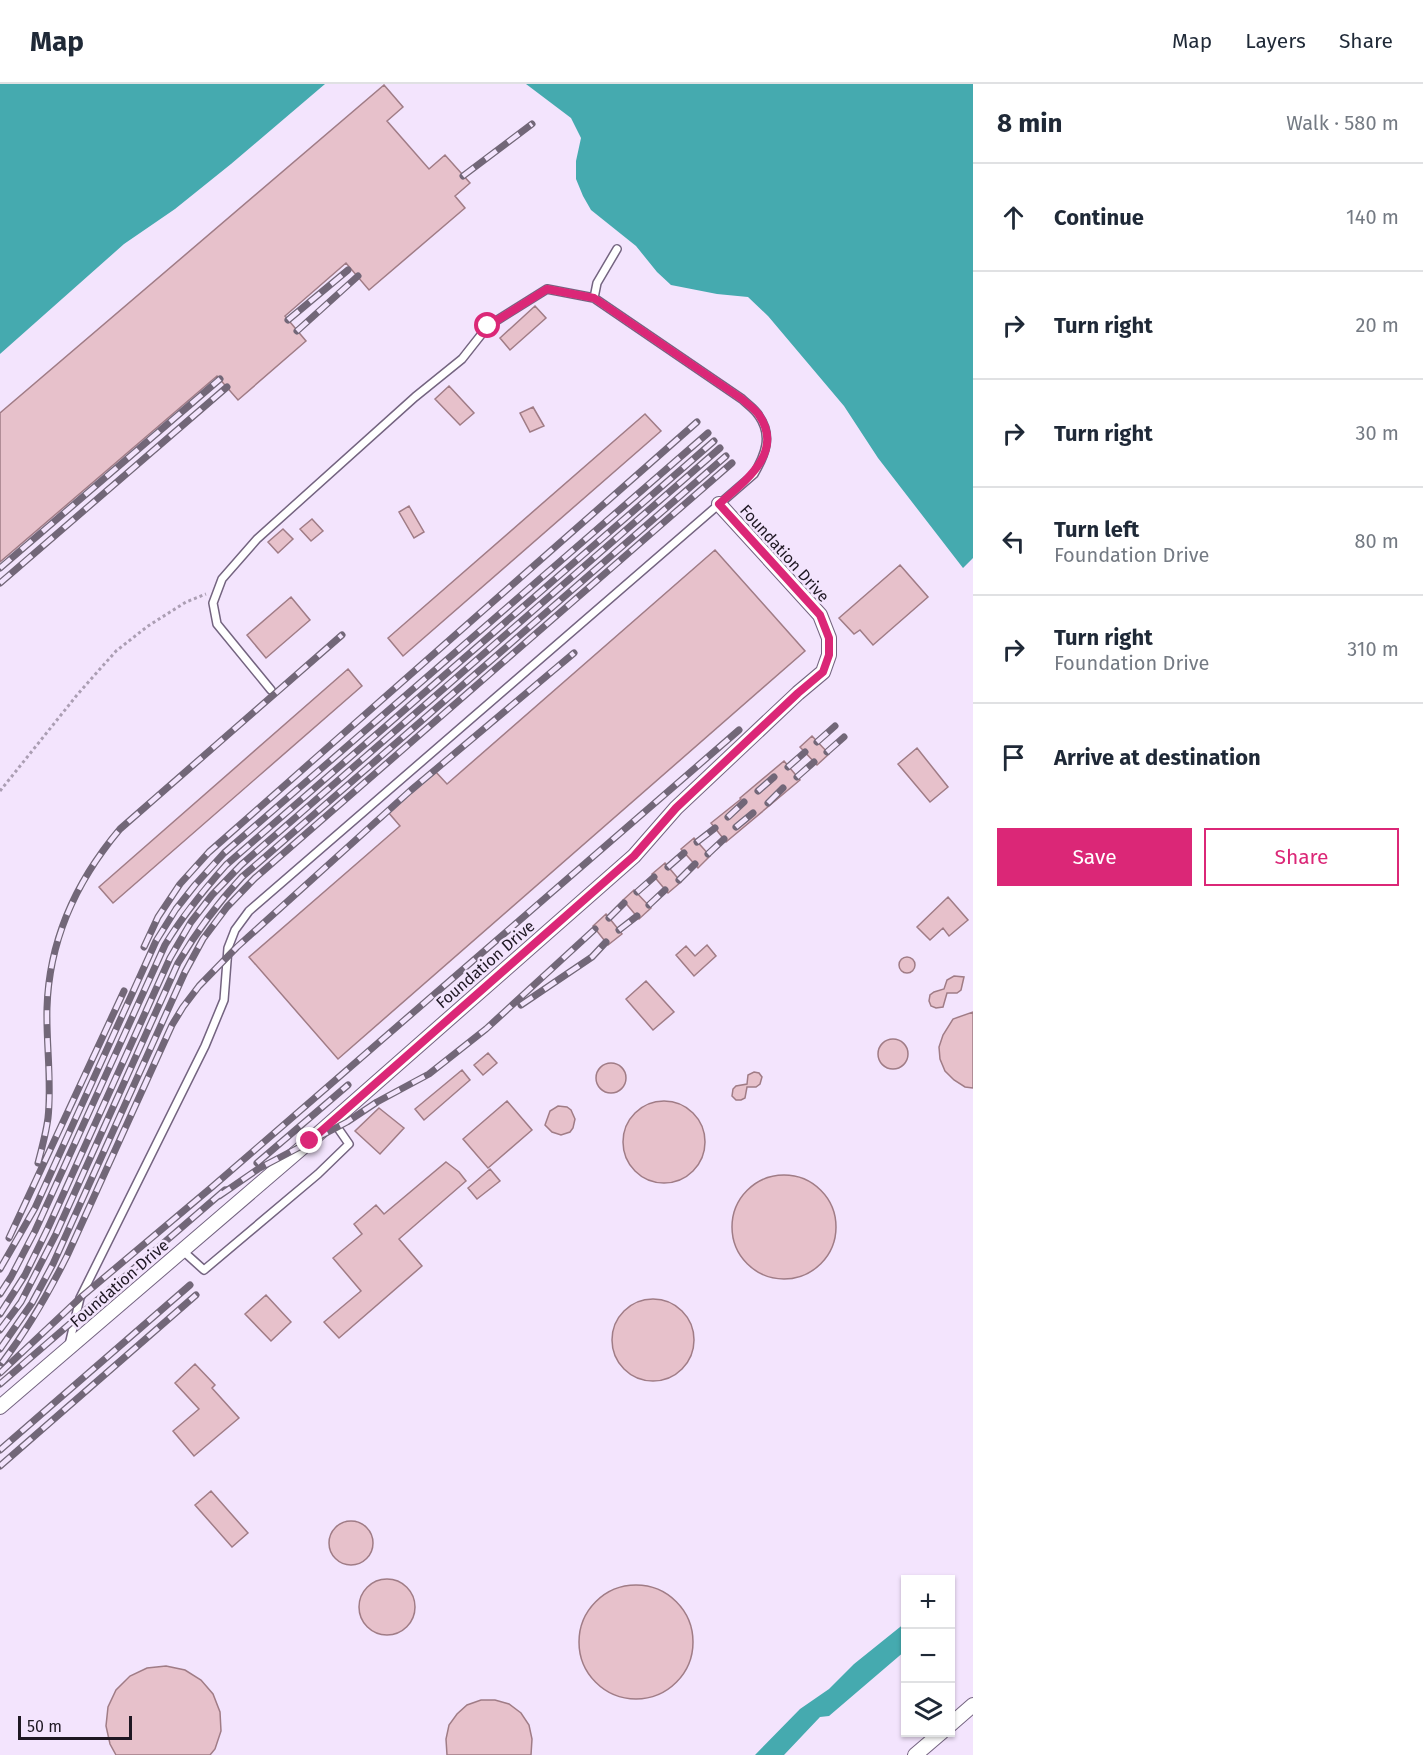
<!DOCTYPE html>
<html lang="en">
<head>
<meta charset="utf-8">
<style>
	body { margin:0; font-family:"Fira Sans",sans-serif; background:#f2f2f3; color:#1f2937 }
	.controls { position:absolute; right:18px; bottom:18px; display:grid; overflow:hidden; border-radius:0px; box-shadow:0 2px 4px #0004 }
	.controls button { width:54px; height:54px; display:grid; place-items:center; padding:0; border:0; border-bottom:2px solid #e0e1e3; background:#fff; color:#1f2937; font:30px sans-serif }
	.scale { position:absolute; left:18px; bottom:15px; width:114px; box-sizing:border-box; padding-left:6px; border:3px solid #1e1722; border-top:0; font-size:16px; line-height:21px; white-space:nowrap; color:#1e1722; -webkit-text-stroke:4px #f3e4fd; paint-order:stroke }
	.stop { position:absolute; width:18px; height:18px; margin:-14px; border:4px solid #db2777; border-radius:50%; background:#fff }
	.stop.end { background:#db2777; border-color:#fff; box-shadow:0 2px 6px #0008 }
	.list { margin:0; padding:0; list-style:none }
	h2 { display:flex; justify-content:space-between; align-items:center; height:78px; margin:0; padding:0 24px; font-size:26px }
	h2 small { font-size:20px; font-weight:400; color:#747a83 }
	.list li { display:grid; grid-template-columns:39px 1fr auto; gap:18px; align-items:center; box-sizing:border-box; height:108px; padding:0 24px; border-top:2px solid #e0e1e3 }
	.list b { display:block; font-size:22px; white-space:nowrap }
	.list p { margin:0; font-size:20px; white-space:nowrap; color:#747a83 }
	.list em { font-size:20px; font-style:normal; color:#747a83 }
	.actions { display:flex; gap:12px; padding:18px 24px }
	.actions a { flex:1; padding:14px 0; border:2px solid #db2777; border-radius:0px; text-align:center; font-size:21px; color:#db2777 }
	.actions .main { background:#db2777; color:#fff }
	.icon { flex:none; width:33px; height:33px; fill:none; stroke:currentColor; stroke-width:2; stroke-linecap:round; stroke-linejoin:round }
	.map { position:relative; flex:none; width:973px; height:1671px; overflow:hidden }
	header { display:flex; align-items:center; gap:36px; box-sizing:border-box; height:84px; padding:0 30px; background:#fff; border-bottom:2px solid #e0e1e3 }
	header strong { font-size:28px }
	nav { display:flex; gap:33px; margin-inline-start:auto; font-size:21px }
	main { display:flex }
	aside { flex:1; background:#fff }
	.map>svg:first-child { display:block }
</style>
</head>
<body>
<header>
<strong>Map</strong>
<nav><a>Map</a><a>Layers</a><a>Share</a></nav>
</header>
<main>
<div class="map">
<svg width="973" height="1671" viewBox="0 0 973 1671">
	<rect width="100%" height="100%" fill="#f3e4fd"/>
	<path fill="#45aaaf" d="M0 0H325L231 80 175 125 124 160 0 270Z
		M526 0H973V474L963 484 878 374 844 322 768 232 748 213 717 210 671 201 657 188 636 162 591 126 583 112 576 95V77L581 54 571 34Z
		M905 1539V1567L829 1632 820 1633 784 1671H755L800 1625 829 1605 854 1580Z"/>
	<path fill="#e7c1cb" stroke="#a07c86" stroke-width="1.5" d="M384 1 403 23 387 37 429 85 445 71 470 99 455 112 465 124 369 206 346 179 285 232 306 257 238 316 217 292 0 478V329Z
		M535 222 546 234 510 266 500 254Z
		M449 302 474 329 460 341 435 315Z
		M533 323 544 342 530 348 520 329Z
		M645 330 661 347 403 572 388 554Z
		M409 422 424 448 414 454 399 428Z
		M312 435 323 447 311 457 300 445Z
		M283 445 293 455 278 469 268 458Z
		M715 466 805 567 338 975 249 873 400 742 388 728 435 687 447 700Z
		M900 481 928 513 873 561 860 546 854 550 839 534Z
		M291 513 310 536 266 574 247 551Z
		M348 585 362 602 113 819 99 803Z
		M812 652 829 670 817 681 800 663Z
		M917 664 948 703 930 718 898 680Z
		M784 677 800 696 726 758 711 739 741 715 740 714Z
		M694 754 710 772 698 784 681 765Z
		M665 779 681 798 668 809 652 790Z
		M634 806 651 824 639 835 623 816Z
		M948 813 968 836 949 852 943 844 930 856 917 843Z
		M606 830 622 850 608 861 593 842Z
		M707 861 716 872 694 892 676 871 686 862 695 872Z
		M899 881a8 8 0 1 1 16 0a8 8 0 1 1-16 0Z
		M954 892 964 893 961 906 957 909H947L943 923 936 924 931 922 929 917 930 911 934 908 944 905 947 896Z
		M646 897 674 928 653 946 626 915Z
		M973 928V1004L965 1003 954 996 945 987 940 975 939 963 943 951 953 935Z
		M878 970a15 15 0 1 1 30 0a15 15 0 1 1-30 0Z
		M488 969 497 979 483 991 474 981Z
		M596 994a15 15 0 1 1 30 0a15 15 0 1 1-30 0Z
		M462 986 470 996 424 1036 415 1025Z
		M754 988 759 989 762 993 760 1000 756 1003H747L745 1014 741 1016H736L732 1012 733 1005 736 1002 747 1000 748 991Z
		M623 1058a41 41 0 1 1 82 0a41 41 0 1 1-82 0Z
		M507 1017 532 1046 488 1084 463 1055Z
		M558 1022 567 1023 571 1026 575 1035 573 1044 570 1048 561 1051 552 1048 545 1041 550 1027Z
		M379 1024 404 1044 380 1070 355 1047Z
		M446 1078 459 1088 466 1097 399 1155 422 1182 339 1254 324 1238 361 1207 333 1174 362 1150 354 1140 376 1121 384 1130Z
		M490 1085 500 1097 477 1115 468 1104Z
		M732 1143a52 52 0 1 1 104 0a52 52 0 1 1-104 0Z
		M266 1211 291 1238 271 1257 245 1230Z
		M612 1256a41 41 0 1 1 82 0a41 41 0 1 1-82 0Z
		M195 1280 215 1301 212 1304 239 1334 194 1372 173 1347 199 1325 175 1299Z
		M211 1407 248 1449 232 1463 195 1421Z
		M329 1459a22 22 0 1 1 44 0a22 22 0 1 1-44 0Z
		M359 1523a28 28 0 1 1 56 0a28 28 0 1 1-56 0Z
		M579 1558a57 57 0 1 1 114 0a57 57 0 1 1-114 0Z
		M166 1582 185 1586 201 1596 213 1610 220 1628 221 1647 215 1665 210 1671H116L110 1660 106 1642 108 1623 116 1606 130 1592 147 1584Z
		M481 1616H495L509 1620 521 1629 529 1641 532 1655 531 1671H447L446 1655 449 1641 457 1630 467 1621Z"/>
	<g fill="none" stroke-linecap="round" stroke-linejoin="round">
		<g stroke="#746480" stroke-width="10">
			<path id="service" d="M271 606 217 540 213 519 222 495 257 455 415 313 462 275 488 242 547 205 594 214
				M183 1167 204 1186 318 1090 349 1060 333 1037
				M69 1261 80 1214 205 962 224 916 228 864 235 846 249 827 754 390C765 371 773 352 759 332 755 325 747 320 742 315L594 214 597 199 617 165"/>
		</g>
		<g stroke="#746480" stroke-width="16">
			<path id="minor" d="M0 1323 310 1057 634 772 676 724 798 609 823 588 829 571V554L820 531 719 420
				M950 1641 973 1621
				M915 1671 942 1648"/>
		</g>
		<path stroke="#ab9eb3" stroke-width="3" stroke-dasharray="3 3" stroke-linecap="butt" d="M0 707 77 611 116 567 148 542 186 518 206 510"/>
		<use href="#service" stroke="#fff" stroke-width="7"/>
		<use href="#minor" stroke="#fff" stroke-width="14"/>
		<g stroke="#726778" stroke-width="7">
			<path id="rail" d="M463 92 532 40
				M288 236 348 186
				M297 247 358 192
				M0 484 220 295
				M0 499 227 303
				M817 658 835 642
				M827 668 844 653
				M788 683 805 668
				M797 693 814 678
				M758 707 774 693
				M768 719 783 704
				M728 733 744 718
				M736 743 753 729
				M697 758 715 744
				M708 770 724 755
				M668 783 684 769
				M679 796 695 780
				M637 808 654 793
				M649 821 665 806
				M609 834 624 819
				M619 846 637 832
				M144 863 158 833 180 800 209 768 697 338
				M521 921 592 873 606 858
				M38 1079C42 1064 46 1049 48 1034 52 998 46 960 47 924 49 856 77 796 120 745L342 551
				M257 1079 348 1001
				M219 1112 258 1085 347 1038 377 1018 429 990 486 945 595 845
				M9 1154 124 907
				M0 1185 35 1124 156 857 176 825 195 801 224 769 708 349
				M0 1210 11 1193 35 1147 165 861C183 831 203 807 226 781L714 357
				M0 1230 25 1191 48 1144 170 874 191 838 212 811 241 781 720 364
				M0 1246 21 1218 56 1150 178 879C197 847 217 820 242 793L726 372
				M0 1265 32 1219 53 1180 185 888 203 855 227 823 255 794 732 379
				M2 1279C28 1245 48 1210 67 1172L172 941 183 923 199 902 237 863 410 707 574 569
				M0 1289 80 1214 212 1103 739 646
				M0 1300 225 1106
				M0 1366 190 1201
				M0 1382 196 1211"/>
		</g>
		<use href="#rail" stroke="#f3e4fd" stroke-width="4.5" stroke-dasharray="14" stroke-linecap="butt"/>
	</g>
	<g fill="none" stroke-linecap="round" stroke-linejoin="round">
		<path stroke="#db2777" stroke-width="8" d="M310 1057 634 772 676 724 798 609 823 588 829 571V554L820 531 719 420C744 398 785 369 759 331 755 325 747 320 742 315L594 214 547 205 488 242"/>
	</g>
	<g text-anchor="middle" stroke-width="5" stroke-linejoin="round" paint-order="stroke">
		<g font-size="16" fill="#1e1722" stroke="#f3e4fd">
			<text transform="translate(785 469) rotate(48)" y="6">Foundation Drive</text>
			<text transform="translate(485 880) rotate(-41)" y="6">Foundation Drive</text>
			<text transform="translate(119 1199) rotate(-41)" y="6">Foundation Drive</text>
		</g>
	</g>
</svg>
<div class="controls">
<button>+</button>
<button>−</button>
<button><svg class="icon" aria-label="layers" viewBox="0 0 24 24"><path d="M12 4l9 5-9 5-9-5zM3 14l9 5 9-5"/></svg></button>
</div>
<div class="scale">50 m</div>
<div class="stop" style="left:488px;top:242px"></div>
<div class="stop end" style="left:310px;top:1057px"></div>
</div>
<aside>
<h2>8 min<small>Walk · 580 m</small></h2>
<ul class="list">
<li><svg class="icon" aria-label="ahead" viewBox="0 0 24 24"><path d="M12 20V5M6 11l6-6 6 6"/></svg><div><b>Continue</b></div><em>140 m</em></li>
<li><svg class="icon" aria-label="right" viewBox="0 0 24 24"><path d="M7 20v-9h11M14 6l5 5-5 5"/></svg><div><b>Turn right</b></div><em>20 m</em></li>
<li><svg class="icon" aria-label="right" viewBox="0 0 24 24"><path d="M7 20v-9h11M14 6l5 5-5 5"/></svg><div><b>Turn right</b></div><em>30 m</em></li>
<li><svg class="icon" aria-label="left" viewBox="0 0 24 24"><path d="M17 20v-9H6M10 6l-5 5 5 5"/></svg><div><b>Turn left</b><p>Foundation Drive</p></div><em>80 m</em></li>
<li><svg class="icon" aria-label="right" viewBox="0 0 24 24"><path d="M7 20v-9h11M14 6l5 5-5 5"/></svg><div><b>Turn right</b><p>Foundation Drive</p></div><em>310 m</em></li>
<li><svg class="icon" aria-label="arrive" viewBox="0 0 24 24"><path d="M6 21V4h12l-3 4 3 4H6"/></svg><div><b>Arrive at destination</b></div></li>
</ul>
<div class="actions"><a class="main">Save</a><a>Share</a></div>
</aside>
</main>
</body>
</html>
